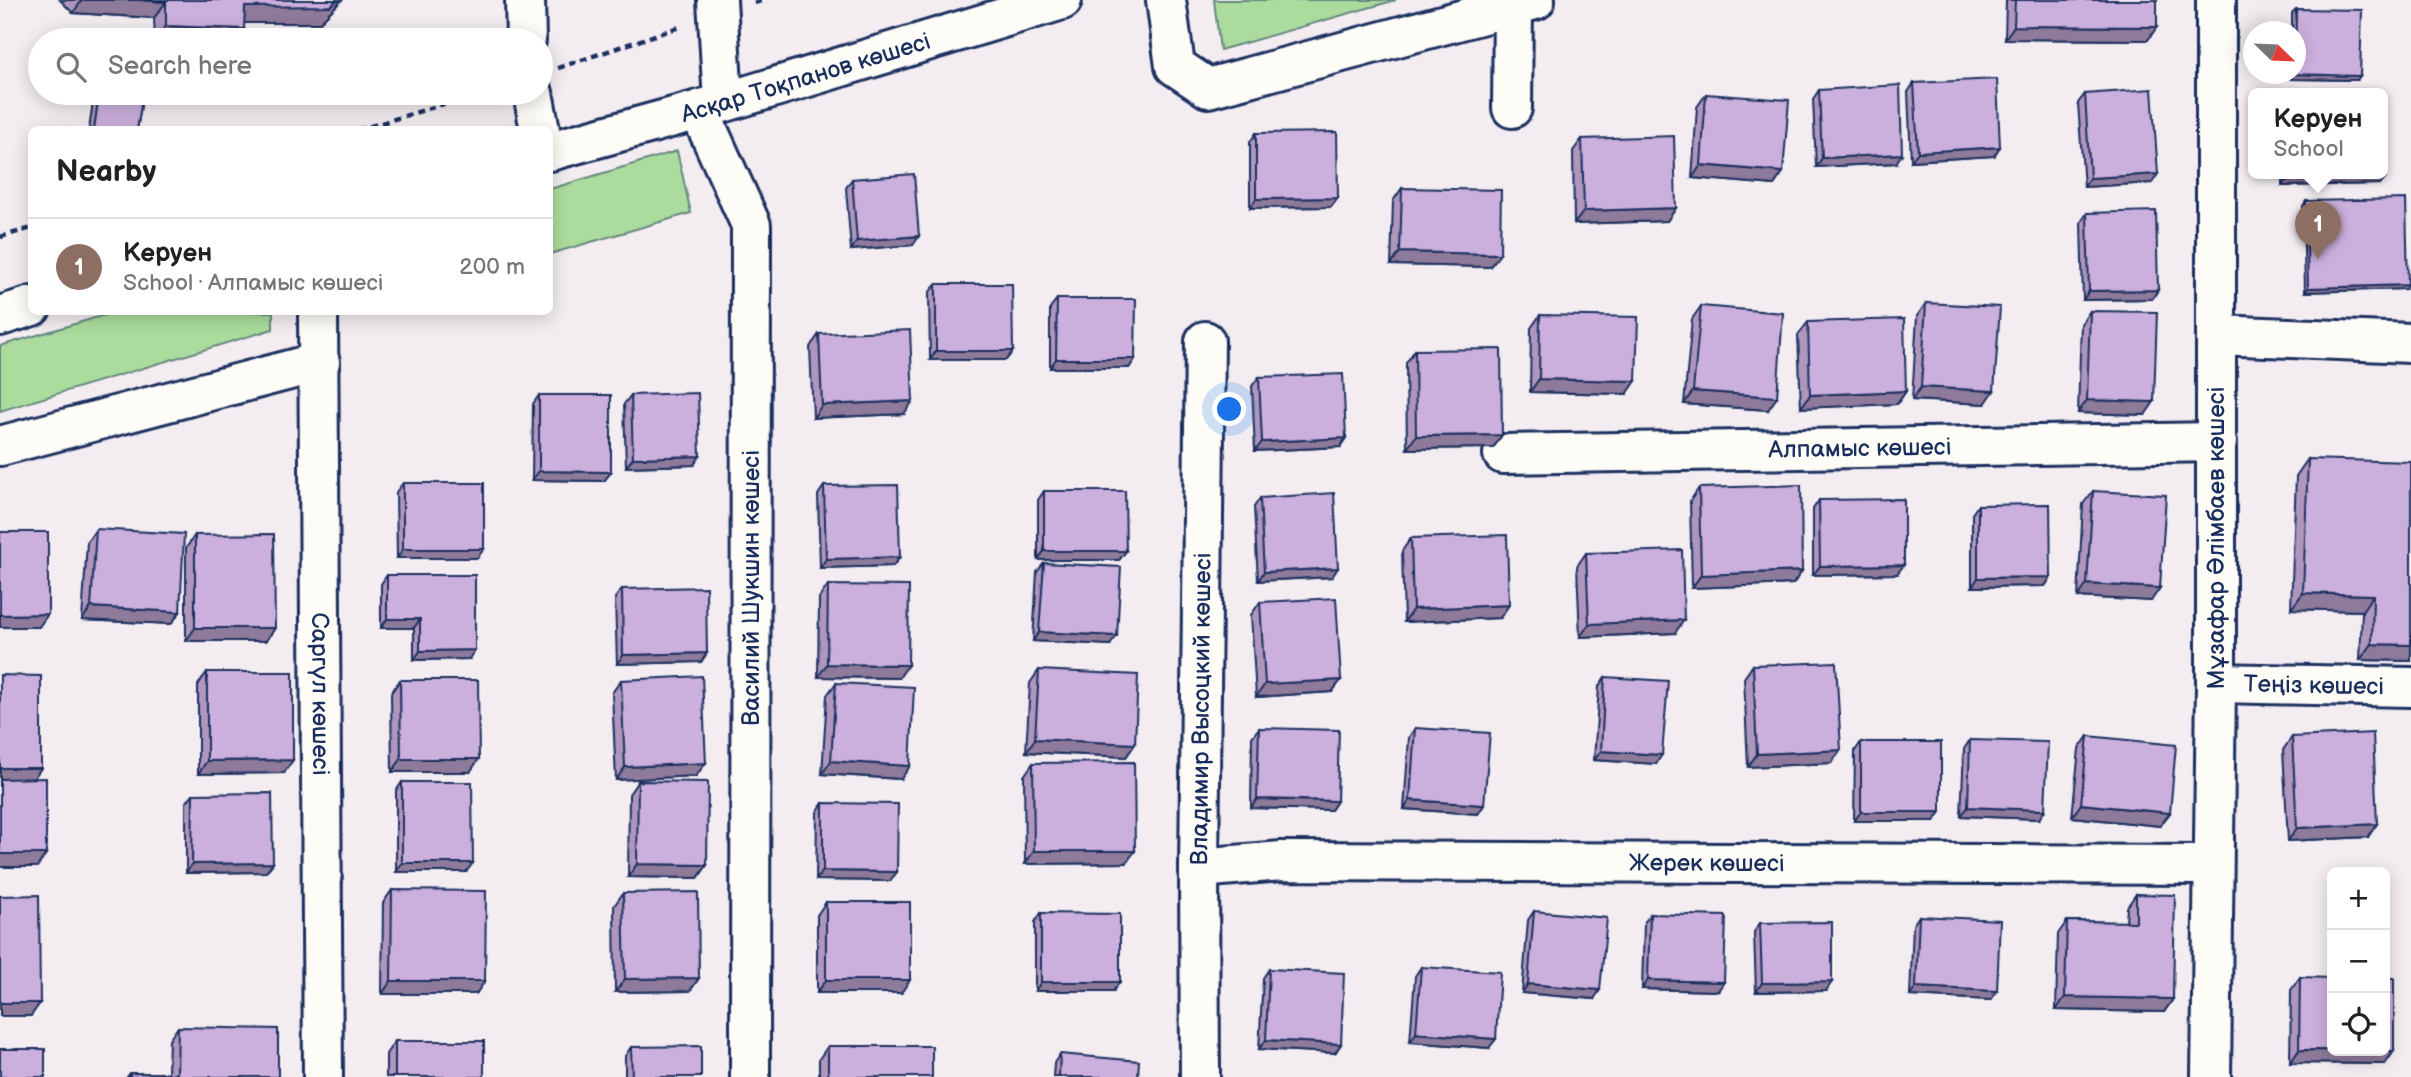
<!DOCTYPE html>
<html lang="en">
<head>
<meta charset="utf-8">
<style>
	body { margin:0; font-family:"Balsamiq Sans",sans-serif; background:#f6f6f6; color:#222 }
	.controls { position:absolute; right:21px; bottom:21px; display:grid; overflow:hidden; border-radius:10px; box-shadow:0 4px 18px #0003 }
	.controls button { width:63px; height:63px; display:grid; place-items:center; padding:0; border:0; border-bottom:2px solid #e0e0e0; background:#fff; color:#222; font:35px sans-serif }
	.compass { position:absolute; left:2243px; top:21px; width:63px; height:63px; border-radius:50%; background:#fff; box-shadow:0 4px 18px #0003; rotate:113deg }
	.you { position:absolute; left:1230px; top:410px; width:24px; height:24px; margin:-18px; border:5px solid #fff; border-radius:50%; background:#1a73e8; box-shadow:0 0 0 10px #1a73e833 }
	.badge { display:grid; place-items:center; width:46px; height:46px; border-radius:50%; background:#c8321e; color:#fff; font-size:23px; font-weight:700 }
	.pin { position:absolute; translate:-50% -58px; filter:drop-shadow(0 2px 4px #0008) }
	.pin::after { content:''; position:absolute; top:37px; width:24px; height:21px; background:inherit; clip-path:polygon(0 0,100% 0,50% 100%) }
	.popup { position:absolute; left:2248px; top:88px; width:140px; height:91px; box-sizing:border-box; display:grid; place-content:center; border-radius:10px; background:#fff; filter:drop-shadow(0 2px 5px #0005); font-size:23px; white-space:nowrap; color:#767676 }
	.popup b { font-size:26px; color:#222 }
	.popup::after { content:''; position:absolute; left:50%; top:100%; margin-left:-14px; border:14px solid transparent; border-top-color:#fff }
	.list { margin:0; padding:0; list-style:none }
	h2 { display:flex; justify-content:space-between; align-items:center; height:91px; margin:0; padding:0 28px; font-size:30px }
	h2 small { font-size:23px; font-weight:400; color:#767676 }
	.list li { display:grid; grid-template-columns:46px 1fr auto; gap:21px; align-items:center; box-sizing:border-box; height:98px; padding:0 28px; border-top:2px solid #e0e0e0 }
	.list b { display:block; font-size:26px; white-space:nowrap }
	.list p { margin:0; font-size:23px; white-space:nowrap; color:#767676 }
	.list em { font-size:23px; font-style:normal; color:#767676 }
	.icon { flex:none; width:38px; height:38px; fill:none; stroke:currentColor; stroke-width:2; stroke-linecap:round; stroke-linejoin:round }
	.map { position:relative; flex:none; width:2411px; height:1077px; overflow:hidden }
	.search { position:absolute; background:#fff; box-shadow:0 4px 18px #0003; left:28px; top:28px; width:525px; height:77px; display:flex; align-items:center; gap:18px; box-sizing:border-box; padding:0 24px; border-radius:38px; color:#767676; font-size:26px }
	.panel { position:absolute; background:#fff; box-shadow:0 4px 18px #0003; left:28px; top:126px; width:525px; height:189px; border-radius:10px }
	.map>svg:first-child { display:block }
</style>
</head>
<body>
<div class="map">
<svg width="2411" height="1077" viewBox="0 0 2411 1077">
	<rect width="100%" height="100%" fill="#f3edf2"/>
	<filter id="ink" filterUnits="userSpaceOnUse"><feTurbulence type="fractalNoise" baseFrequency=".0143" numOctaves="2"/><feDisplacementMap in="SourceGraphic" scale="14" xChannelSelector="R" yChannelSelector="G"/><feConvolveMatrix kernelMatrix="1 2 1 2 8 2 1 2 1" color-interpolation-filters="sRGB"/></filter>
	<g filter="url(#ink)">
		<path fill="#abdc9d" stroke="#63867e" stroke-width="2" d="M1214 0H1396L1220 50Z
			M677 151 691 213 550 254V189Z
			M115 312H273V329L0 411V346Z"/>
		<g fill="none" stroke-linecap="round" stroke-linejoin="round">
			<g stroke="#1b2f5e" stroke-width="44">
				<g id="minor">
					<path d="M525 0 526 40"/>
					<path d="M717 0 723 102"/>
					<path d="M1166 0 1175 66 1208 88 1535 0"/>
					<path d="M533 93 540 130"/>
					<path d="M1512 108 1513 7"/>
					<path d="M699 110 751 225 750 1077"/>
					<path id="s1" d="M550 151 699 110 1062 0"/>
					<path id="s2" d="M318 312 323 1077"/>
					<path d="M0 316 32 306"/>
					<path d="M2217 335 2411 343"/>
					<path d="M0 446 320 362"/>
					<path id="s3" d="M1503 454 2217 442"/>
					<path id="s4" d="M2216 683 2411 687"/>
					<path id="s5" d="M1199 868 1282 861 2213 865"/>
					<path id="s6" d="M1200 1077 1199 868 1205 341"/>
					<path id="s7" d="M2211 1077 2216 683V0"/>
				</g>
			</g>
			<path stroke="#1b2f5e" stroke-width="4.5" stroke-dasharray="7 5" stroke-linecap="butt" d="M754 3 765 0
				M558 68 682 26
				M358 130 480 93
				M0 237 32 228"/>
			<use href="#minor" stroke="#fdfcf7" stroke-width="38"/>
		</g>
		<path fill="#af96bd" stroke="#1b2f5e" stroke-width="2" d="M60 0H342L319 23H244V29L236 40H155L154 18 73 13Z
			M2006 0H2157L2148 40 2005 39Z
			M2296 9 2357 80 2291 79V74H2295V32H2292V13Z
			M1914 83 1994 156 1911 161 1908 92Z
			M1819 90 1896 163 1816 167 1813 99Z
			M94 93H143L137 130H89Z
			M1706 94 1783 172 1774 185 1692 178 1697 107Z
			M2085 94 2152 183 2084 187 2078 103Z
			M1256 133 1338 198 1331 207 1250 208V142Z
			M1582 139 1676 208 1667 221 1574 224 1573 151Z
			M2282 173H2383L2381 184 2282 186Z
			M852 179 919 236 913 245 851 250 846 188Z
			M1402 188 1490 267 1391 265 1393 201Z
			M2306 201 2405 289 2305 292 2303 206Z
			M2087 213 2158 290 2152 299 2083 300 2081 222Z
			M936 284 1013 351 1006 360H930L929 293Z
			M1057 299 1135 359 1129 368H1050V308Z
			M1926 303 1985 404 1912 400 1917 316Z
			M1701 306 1768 410 1684 404 1692 319Z
			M2090 311 2145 415 2078 413 2081 324Z
			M1540 315 1627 394 1530 392 1531 328Z
			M1808 322 1906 391 1897 404 1801 408 1798 335Z
			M819 334 904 414 813 418 810 347Z
			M1415 350 1502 435 1493 448 1407 449 1406 363Z
			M1259 377 1340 447 1255 451 1252 386Z
			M539 395 611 472 604 481 532 480 533 404Z
			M631 395 694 465 626 467 624 404Z
			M2308 459 2411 661 2360 660 2362 611 2291 609 2296 476Z
			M403 483 477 558H397L396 492Z
			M824 486 900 557 893 566 820 568 818 495Z
			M1699 488 1802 571 1793 584 1692 588 1690 501Z
			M1044 491 1126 551 1119 560H1038V500Z
			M2093 491 2151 601 2078 597 2083 504Z
			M1260 498 1332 577 1258 581 1254 507Z
			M1819 500 1897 574 1813 575V509Z
			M1978 505 2051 577 2045 586 1972 587V514Z
			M96 529 180 612 171 624 82 620 87 542Z
			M195 535 275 628 266 641H186V548Z
			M1411 538 1500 618 1404 622 1402 551Z
			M1586 553 1675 633 1580 637 1577 566Z
			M1044 563 1110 645 1033 641 1037 572Z
			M387 575 469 659 414 660V628H381V584Z
			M828 585 899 678 818 677 819 598Z
			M622 589 707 653 701 662 617 664 615 598Z
			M1260 602 1341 680 1332 692 1256 697 1251 615Z
			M1753 665 1831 763 1748 767 1744 678Z
			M1039 670 1135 744 1126 757 1026 752 1030 683Z
			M207 672 284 773 198 774V685Z
			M1605 677 1656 764 1594 760 1599 686Z
			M400 680 470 772H392L391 693Z
			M621 680 696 776 616 780 612 693Z
			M836 683 901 779 822 774 827 695Z
			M1259 728 1337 801 1331 810 1251 808 1252 737Z
			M1415 728 1484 805 1478 814 1404 809 1409 737Z
			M2088 736 2160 826 2072 817 2079 749Z
			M2292 737 2368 837 2288 841 2283 750Z
			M1970 740 2039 819 1961 816 1964 749Z
			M1861 742 1941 812 1934 821H1854L1855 751Z
			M1033 763 1126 863 1025 864 1024 776Z
			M638 781 707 865 698 878 628 877 629 794Z
			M402 782 466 872H396V791Z
			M193 794 273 863 266 872 186 873V803Z
			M823 803 890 881 816 880 817 812Z
			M392 890 476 994H382L383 903Z
			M623 893 699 978 690 991 615 992 614 906Z
			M2136 894 2173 999 2164 1012 2056 1010 2058 934 2067 921 2126 922 2127 907Z
			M826 902 901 993H817V915Z
			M1534 911 1594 999 1522 993 1528 920Z
			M1041 913 1113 991H1035V922Z
			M1650 914 1718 991 1642 989 1644 923Z
			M1919 916 1991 1000 1910 996 1913 925Z
			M1760 923 1826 991 1756 992 1754 932Z
			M1421 967 1489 1048 1410 1042 1415 976Z
			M1269 969 1341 1044 1335 1053 1259 1049 1263 978Z
			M2300 977 2394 1051 2385 1064 2290 1063 2291 990Z
			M178 1027 278 1077H127L130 1073H168L169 1040Z
			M395 1041 484 1077H386V1054Z
			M828 1046 932 1077H819V1059Z
			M631 1047 701 1077H625V1056Z
			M1060 1054 1138 1077H1053L1054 1063Z"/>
		<path fill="#8e7a9a" stroke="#1b2f5e" stroke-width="2" d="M82 0H140L166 2 154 18 73 13Z
			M342 0 319 23H233L245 7Z
			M166 26 244 29 236 40H156Z
			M2014 26 2157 27 2148 40 2005 39Z
			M2294 74 2360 76 2357 80 2291 79Z
			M2000 147 1994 156 1911 161 1918 152Z
			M1902 154 1896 163 1816 167 1822 158Z
			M1701 165 1783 172 1774 185 1692 178Z
			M2158 174 2152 183 2084 187 2090 178Z
			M2385 179 2381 184 2282 186 2285 181Z
			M1338 198 1331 207 1250 208 1256 199Z
			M1676 208 1667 221 1574 224 1584 211Z
			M919 236 913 245 851 250 857 241Z
			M1400 252 1500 254 1490 267 1391 265Z
			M2408 285 2405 289 2305 292 2308 288Z
			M2158 290 2152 299 2083 300 2089 291Z
			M936 351H1013L1006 360H930Z
			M1056 359H1135L1129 368H1050Z
			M1539 379 1636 381 1627 394 1530 392Z
			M1921 387 1994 391 1985 404 1912 400Z
			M1693 391 1777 397 1768 410 1684 404Z
			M1906 391 1897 404 1801 408 1810 395Z
			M2087 400 2154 402 2145 415 2078 413Z
			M913 401 904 414 813 418 822 405Z
			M1502 435 1493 448 1407 449 1416 436Z
			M1346 438 1340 447 1255 451 1262 442Z
			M700 456 694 465 626 467 633 458Z
			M539 471 611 472 604 481 532 480Z
			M403 549H484L477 558H397Z
			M1044 551H1126L1119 560H1038Z
			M900 557 893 566 820 568 826 559Z
			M1904 565 1897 574 1813 575 1820 566Z
			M1338 568 1332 577 1258 581 1264 572Z
			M1802 571 1793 584 1692 588 1701 575Z
			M2051 577 2045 586 1972 587 1978 578Z
			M2087 584 2160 588 2151 601 2078 597Z
			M2303 593 2373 595 2362 611 2291 609Z
			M1509 605 1500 618 1404 622 1413 609Z
			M91 607 180 612 171 624 82 620Z
			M48 614 39 627H0V615Z
			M387 619H420L414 628H381Z
			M1684 620 1675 633 1580 637 1589 624Z
			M195 628H275L266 641H186Z
			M1039 632 1117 636 1110 645 1033 641Z
			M2372 644 2411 645V661L2360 660Z
			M475 650 469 659 414 660 420 651Z
			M707 653 701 662 617 664 623 655Z
			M827 664 908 665 899 678 818 677Z
			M1341 680 1332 692 1256 697 1265 684Z
			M1035 739 1135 744 1126 757 1026 752Z
			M1841 750 1831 763 1748 767 1757 754Z
			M1601 751 1662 755 1656 764 1594 760Z
			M401 759H479L470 772H392Z
			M293 760 284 773 198 774 207 761Z
			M831 761 910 766 901 779 822 774Z
			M706 763 696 776 616 780 625 767Z
			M0 768H41L32 781H0Z
			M1257 799 1337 801 1331 810 1251 808Z
			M1410 800 1484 805 1478 814 1404 809Z
			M2081 804 2170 813 2160 826 2072 817Z
			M1968 807 2045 810 2039 819 1961 816Z
			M1861 812H1941L1934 821H1854Z
			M2377 824 2368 837 2288 841 2297 828Z
			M1034 851H1135L1126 863 1025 864Z
			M0 854H46L37 867H0Z
			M273 863 266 872 186 873 192 864Z
			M402 863H473L466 872H396Z
			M637 864 707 865 698 878 628 877Z
			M823 871 897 872 890 881 816 880Z
			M699 978 690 991 615 992 625 979Z
			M826 980H910L901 993H817Z
			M1648 980 1724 982 1718 991 1642 989Z
			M391 981H485L476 994H382Z
			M1041 982H1120L1113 991H1035Z
			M1832 982 1826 991 1756 992 1762 983Z
			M1528 984 1600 990 1594 999 1522 993Z
			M1916 987 1997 991 1991 1000 1910 996Z
			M2065 997 2173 999 2164 1012 2056 1010Z
			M0 1003H40L31 1016H0Z
			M1416 1033 1496 1039 1489 1048 1410 1042Z
			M1266 1040 1341 1044 1335 1053 1259 1049Z
			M2299 1050 2394 1051 2385 1064 2290 1063Z"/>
		<path fill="#cbafdc" stroke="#1b2f5e" stroke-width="2" d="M140 0H337L330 6 245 7 244 29 166 26V2Z
			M2015 0H2157V27L2014 26Z
			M2296 9 2362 10 2360 76 2294 74H2295Z
			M1997 79 2000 147 1918 152 1914 83Z
			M1900 85 1902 154 1822 158 1819 90Z
			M2152 89 2158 174 2090 178 2085 94Z
			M99 93H143L137 130H94Z
			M1706 94 1789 100 1783 172 1701 165Z
			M2383 106 2385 179 2285 181V173H2383Z
			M1337 132 1338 198 1256 199V133Z
			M1674 136 1676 208 1584 211 1582 139Z
			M914 174 919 236 857 241 852 179Z
			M1402 188 1501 190 1500 254 1400 252Z
			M2406 199 2408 285 2308 288 2306 201Z
			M2156 211 2158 290 2089 291 2087 213Z
			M936 284H1012L1013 351H936Z
			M1057 299H1136L1135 359H1056Z
			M1926 303 2000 307 1994 391 1921 387Z
			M1701 306 1783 313 1777 397 1693 391Z
			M2090 311 2157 312 2154 402 2087 400Z
			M1540 315 1638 317 1636 381 1539 379Z
			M1904 319 1906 391 1810 395 1808 322Z
			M910 330 913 401 822 405 819 334Z
			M1501 349 1502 435 1416 436 1415 350Z
			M1343 374 1346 438 1262 442 1259 377Z
			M698 393 700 456 633 458 631 395Z
			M539 395H611V472L539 471Z
			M2308 459 2411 462V645L2372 644 2373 595 2303 593Z
			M403 483H484V549H403Z
			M898 485 900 557 826 559 824 486Z
			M1801 485 1802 571 1701 575 1699 488Z
			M1044 491H1125L1126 551H1044Z
			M2093 491 2166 495 2160 588 2087 584Z
			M1334 493 1338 568 1264 572 1260 498Z
			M1904 499V565L1820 566 1819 500Z
			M2050 504 2051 577 1978 578V505Z
			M96 529 184 534 180 612 91 607Z
			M0 532H48V614L0 615Z
			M274 534 275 628H195V535Z
			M1507 535 1509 605 1413 609 1411 538Z
			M1682 550 1684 620 1589 624 1586 553Z
			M1044 563 1121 567 1117 636 1039 632Z
			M387 575H475V650L420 651V619H387Z
			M828 585 909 586 908 665 827 664Z
			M706 587 707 653 623 655 622 589Z
			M1336 598 1341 680 1265 684 1260 602Z
			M1836 662 1841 750 1757 754 1753 665Z
			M1039 670 1138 675 1135 744 1035 739Z
			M207 672H293V760L207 761Z
			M0 675 41 676V768H0Z
			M702 676 706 763 625 767 621 680Z
			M1605 677 1668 681 1662 755 1601 751Z
			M400 680H478L479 759H401Z
			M836 683 914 687 910 766 831 761Z
			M1259 728 1339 730 1337 801 1257 799Z
			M1415 728 1490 733 1484 805 1410 800Z
			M2373 733 2377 824 2297 828 2292 737Z
			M2088 736 2176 745 2170 813 2081 804Z
			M1970 740 2048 742 2045 810 1968 807Z
			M1861 742H1941V812H1861Z
			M1134 762 1135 851H1034L1033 763Z
			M46 778V854H0V779Z
			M638 781 708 782 707 865 637 864Z
			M402 782H472L473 863H402Z
			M272 793 273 863 192 864 193 794Z
			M823 803 898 804 897 872 823 871Z
			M392 890 486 891 485 981H391Z
			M698 892 699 978 625 979 623 893Z
			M2136 894 2175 895 2173 999 2065 997 2067 921 2136 922Z
			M39 895 40 1003H0V896Z
			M826 902H910V980H826Z
			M1534 911 1607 918 1600 990 1528 984Z
			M1041 913 1120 914V982H1041Z
			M1650 914 1726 916 1724 982 1648 980Z
			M1919 916 2000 920 1997 991 1916 987Z
			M1832 922V982L1762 983 1760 923Z
			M1421 967 1500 972 1496 1039 1416 1033Z
			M1269 969 1344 973 1341 1044 1266 1040Z
			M2300 977 2332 978V1050H2299Z
			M2385 978H2394V1051H2385Z
			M178 1027 278 1029V1077H130V1073L177 1074Z
			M395 1041H484V1077H395Z
			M701 1046V1077H632L631 1047Z
			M828 1046H932V1077H828Z
			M0 1049H45V1077H0Z
			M1060 1054 1139 1061 1138 1077H1059Z"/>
	</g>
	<g text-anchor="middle" stroke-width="5" stroke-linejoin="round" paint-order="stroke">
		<g font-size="24" fill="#1b2f5e" stroke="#fdfcf7">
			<text dy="8" stroke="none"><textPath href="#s1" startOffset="266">Асқар Тоқпанов көшесі</textPath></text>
			<text dy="8" stroke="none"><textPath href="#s3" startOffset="357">Алпамыс көшесі</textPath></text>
			<text dy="8" stroke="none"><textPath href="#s7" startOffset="539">Мұзафар Әлімбаев көшесі</textPath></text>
			<text transform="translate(751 588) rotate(-90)" y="8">Василий Шукшин көшесі</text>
			<text dy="8" stroke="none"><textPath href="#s4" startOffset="98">Теңіз көшесі</textPath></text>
			<text dy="8" stroke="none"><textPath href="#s2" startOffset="382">Саргүл көшесі</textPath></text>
			<text dy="8" stroke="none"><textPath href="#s6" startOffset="368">Владимир Высоцкий көшесі</textPath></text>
			<text dy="8" stroke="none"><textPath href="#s5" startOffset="508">Жерек көшесі</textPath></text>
		</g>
	</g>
</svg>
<div class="controls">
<button>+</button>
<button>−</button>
<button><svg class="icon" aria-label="locate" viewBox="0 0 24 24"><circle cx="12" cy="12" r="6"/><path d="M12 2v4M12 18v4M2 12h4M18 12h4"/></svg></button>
</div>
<svg class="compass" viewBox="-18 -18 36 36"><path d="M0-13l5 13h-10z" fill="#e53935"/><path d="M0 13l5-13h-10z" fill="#767676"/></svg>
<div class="you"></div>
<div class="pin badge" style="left:2318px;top:259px;background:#8d6e63">1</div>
<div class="popup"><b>Керуен</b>School</div>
<div class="search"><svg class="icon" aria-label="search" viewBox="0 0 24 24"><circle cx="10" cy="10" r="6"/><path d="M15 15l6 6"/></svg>Search here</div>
<section class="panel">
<h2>Nearby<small></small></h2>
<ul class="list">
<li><span class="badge" style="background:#8d6e63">1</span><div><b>Керуен</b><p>School · Алпамыс көшесі</p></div><em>200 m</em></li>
</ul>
</section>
</div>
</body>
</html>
